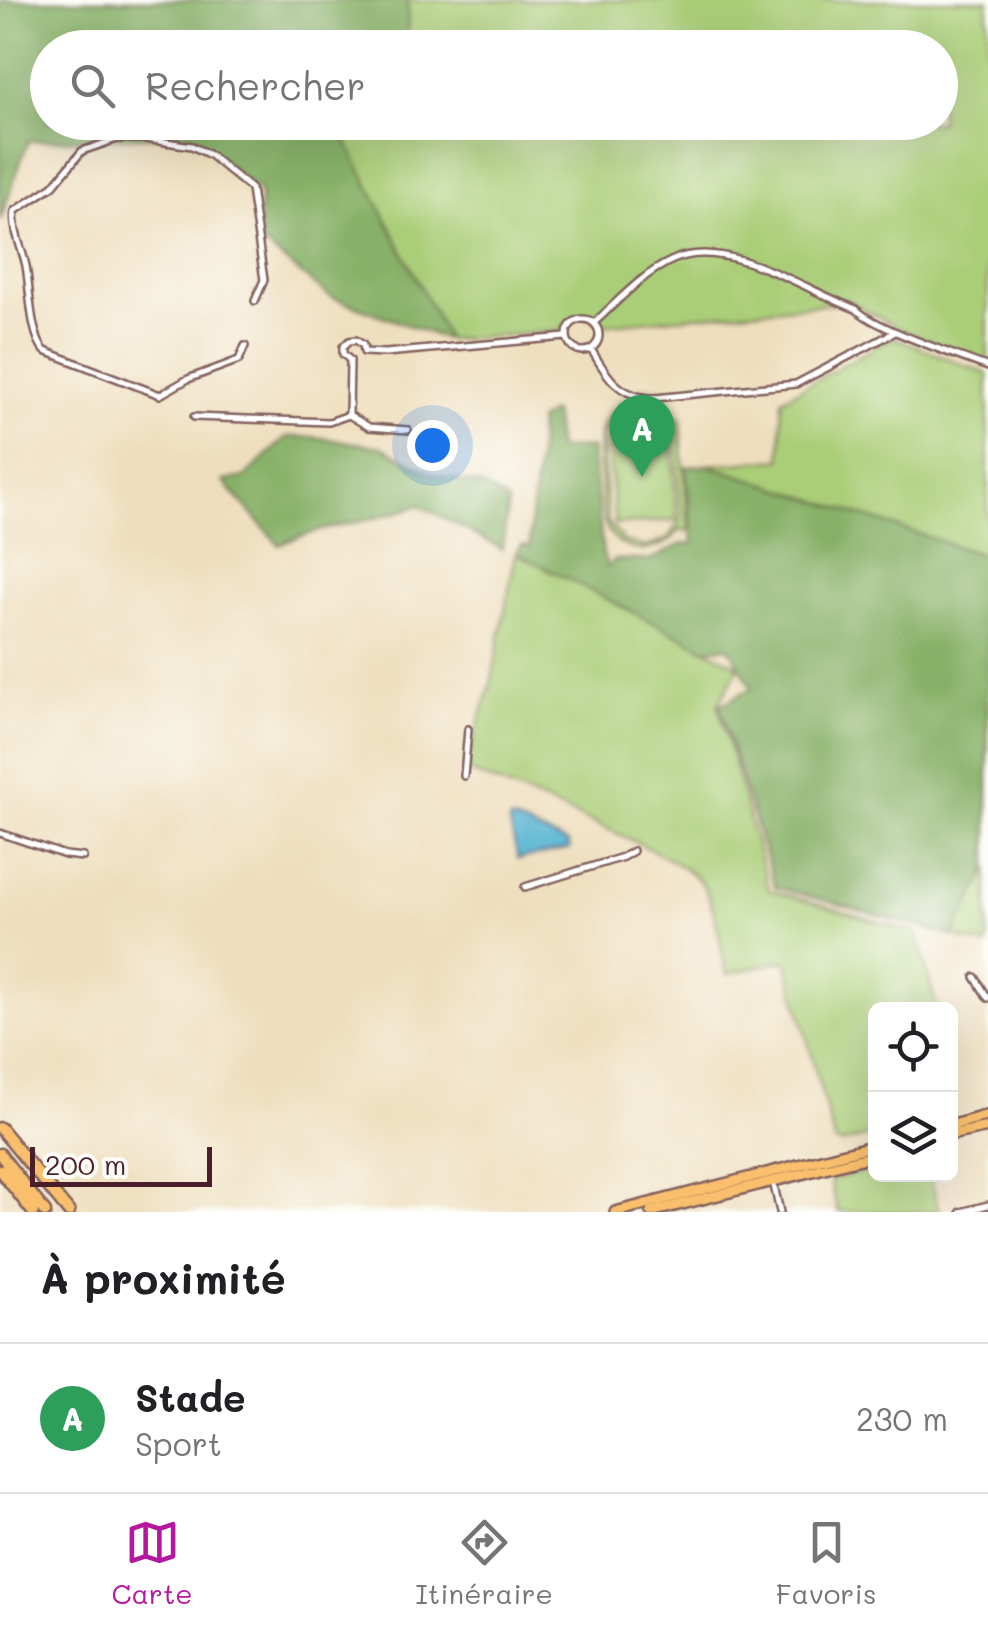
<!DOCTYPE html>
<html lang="fr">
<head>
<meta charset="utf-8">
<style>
	body { margin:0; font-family:Mali,sans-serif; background:#f6f6f6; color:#202124 }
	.controls { position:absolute; right:30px; bottom:30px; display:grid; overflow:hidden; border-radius:15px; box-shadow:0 10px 40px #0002 }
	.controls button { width:90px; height:90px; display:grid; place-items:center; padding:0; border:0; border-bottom:2px solid #e0e0e0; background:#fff; color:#202124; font:50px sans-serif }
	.scale { position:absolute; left:30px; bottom:25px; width:182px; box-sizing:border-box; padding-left:10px; border:5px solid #4a1f2b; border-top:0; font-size:28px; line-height:35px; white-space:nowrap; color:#4a1f2b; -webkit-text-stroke:8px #fdfcf7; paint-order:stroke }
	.you { position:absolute; left:432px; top:445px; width:35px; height:35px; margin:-25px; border:8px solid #fff; border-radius:50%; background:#1a73e8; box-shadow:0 0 0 15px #1a73e833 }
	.badge { display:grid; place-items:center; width:65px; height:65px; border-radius:50%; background:#b5179e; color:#fff; font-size:32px; font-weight:700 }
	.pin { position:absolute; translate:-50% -82px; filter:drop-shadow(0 2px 5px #0008) }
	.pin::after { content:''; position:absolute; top:52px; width:35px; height:30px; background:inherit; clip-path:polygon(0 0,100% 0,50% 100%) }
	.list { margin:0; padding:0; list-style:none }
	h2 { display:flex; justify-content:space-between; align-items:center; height:130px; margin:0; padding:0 40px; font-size:42px }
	h2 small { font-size:32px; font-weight:400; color:#757577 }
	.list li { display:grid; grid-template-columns:65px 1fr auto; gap:30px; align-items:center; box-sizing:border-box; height:150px; padding:0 40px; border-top:2px solid #e0e0e0 }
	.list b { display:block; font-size:38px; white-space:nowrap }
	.list p { margin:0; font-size:32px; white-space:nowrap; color:#757577 }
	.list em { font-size:32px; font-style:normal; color:#757577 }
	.icon { flex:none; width:55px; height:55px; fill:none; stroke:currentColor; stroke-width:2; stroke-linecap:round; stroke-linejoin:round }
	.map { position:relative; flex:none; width:988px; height:1212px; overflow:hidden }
	.search { position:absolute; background:#fff; box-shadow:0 10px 40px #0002; left:30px; right:30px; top:30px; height:110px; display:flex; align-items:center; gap:25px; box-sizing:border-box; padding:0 35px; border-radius:55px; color:#757577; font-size:38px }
	.sheet { height:280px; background:#fff }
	nav { display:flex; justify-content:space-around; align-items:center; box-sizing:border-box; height:140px; border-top:2px solid #e0e0e0; background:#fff; font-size:28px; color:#757577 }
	nav a { display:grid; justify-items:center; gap:5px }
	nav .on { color:#b5179e }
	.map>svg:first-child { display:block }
</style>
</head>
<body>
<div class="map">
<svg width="988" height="1212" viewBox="0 0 988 1212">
	<rect width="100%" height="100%" fill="#fdfcf7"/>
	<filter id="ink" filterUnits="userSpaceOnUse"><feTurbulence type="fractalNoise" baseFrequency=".01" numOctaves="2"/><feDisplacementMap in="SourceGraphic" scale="20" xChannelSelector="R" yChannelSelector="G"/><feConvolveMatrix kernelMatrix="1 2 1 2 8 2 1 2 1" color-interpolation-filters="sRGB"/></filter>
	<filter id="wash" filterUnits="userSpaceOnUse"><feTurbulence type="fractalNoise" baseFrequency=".0048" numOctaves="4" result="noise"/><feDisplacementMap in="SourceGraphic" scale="40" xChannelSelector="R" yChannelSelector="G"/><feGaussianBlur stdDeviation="2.25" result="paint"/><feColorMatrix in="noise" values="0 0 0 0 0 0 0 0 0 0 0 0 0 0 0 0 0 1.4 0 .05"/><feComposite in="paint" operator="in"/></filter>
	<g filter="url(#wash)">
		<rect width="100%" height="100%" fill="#eedebd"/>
		<path fill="#aace78" stroke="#7a7652" stroke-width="2.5" fill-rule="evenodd" d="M408 0H988V364L902 330 845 299 836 303 600 325 588 316 573 317 560 331 448 340 331 297 259 241 260 193 193 135 328 130 341 122H940V48L407 47Z
			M893 337 988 374V557L708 465 781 459 782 399Z
			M643 405 658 410 672 423 673 418H680L689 531H682L681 528C664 553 628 559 609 532 601 519 602 500 601 486 598 449 589 404 643 405ZM642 408 663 417 674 433 681 518 668 539 647 547 625 542 608 523 601 435 614 416 627 410Z
			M670 429 677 520 615 525 607 434Z
			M516 553 735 664 738 668 718 705 769 890 917 933 937 1009H876L875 1134 841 1144 835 1142 786 960 727 974C720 946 717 908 702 884 683 854 515 791 473 773L466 764 491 684Z
			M988 868V943L986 946 953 936Z
			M875 1169 876 1174 930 1175 939 1212H838L830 1180Z"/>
		<path fill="#87b168" stroke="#68684a" stroke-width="2.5" d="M0 0H408L407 47 48 48V122L341 123 338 125 448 340 331 297 259 241 260 193 193 135 28 141 0 221Z
			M553 412 558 450 591 447 603 553 607 567 615 560H650L682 544H693L686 467 708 465 988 557V868L953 936 775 887C757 825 736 766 720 705L752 688 729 647 706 649 516 553 522 545 530 547C528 504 542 463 538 421Z
			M286 437H314L382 447 432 474 483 486 508 502 502 549 419 505C373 523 324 524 279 545L223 481 245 477Z"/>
		<path fill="#53b2d2" stroke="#4e687e" stroke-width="2.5" d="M512 820 568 843 570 849 518 859 509 821Z"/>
	</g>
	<g filter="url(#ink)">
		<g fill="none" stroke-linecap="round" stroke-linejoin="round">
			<g stroke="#83625e" stroke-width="10">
				<path id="street" d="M567 335a16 16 0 1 1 32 0a16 16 0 1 1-32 0Z
					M594 323C618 301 643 273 673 260 726 236 805 290 856 309 876 329 957 355 988 367
					M245 346 239 360 188 379 160 395 45 351C30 337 30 287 26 266 22 248 12 229 15 211L53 186 82 151 117 139H146L192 146 210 155 251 189 264 280 255 301
					M591 349C607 376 619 398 655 398L796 384 895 332
					M364 352 385 353 566 337
					M349 415 350 360 343 354V347L349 341 356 340 363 345 364 352
					M349 415 369 427 408 430
					M194 417 329 422 349 415
					M464 776 468 729
					M0 833 65 855 83 857
					M525 887 623 857 633 851
					M975 977 988 998
					M773 1181 780 1212
					M961 1212 988 1205"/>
			</g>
			<g stroke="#83625e" stroke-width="14">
				<path id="primary" d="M950 1126 988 1115
					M950 1135 988 1127
					M615 1212 876 1145
					M651 1212 876 1155"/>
			</g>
			<g stroke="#83625e" stroke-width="15">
				<path id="highway" d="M0 1128 69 1212
					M0 1154 45 1212
					M0 1170 33 1212"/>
			</g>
			<use href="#street" stroke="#fff" stroke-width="5"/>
			<use href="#primary" stroke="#f9bf6c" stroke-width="9"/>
			<use href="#highway" stroke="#f9bf6c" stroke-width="10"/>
		</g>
	</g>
</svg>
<div class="controls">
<button><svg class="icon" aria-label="locate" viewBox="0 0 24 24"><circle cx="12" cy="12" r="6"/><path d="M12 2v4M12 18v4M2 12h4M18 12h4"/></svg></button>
<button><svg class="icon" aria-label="layers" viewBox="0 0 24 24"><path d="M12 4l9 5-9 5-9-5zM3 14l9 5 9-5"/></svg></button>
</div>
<div class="scale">200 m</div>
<div class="you"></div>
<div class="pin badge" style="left:642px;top:477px;background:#2e9e5b">A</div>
<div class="search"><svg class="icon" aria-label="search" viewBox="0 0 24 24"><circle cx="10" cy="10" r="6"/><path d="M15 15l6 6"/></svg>Rechercher</div>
</div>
<section class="sheet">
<h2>À proximité<small></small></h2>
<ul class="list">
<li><span class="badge" style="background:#2e9e5b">A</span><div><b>Stade</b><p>Sport</p></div><em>230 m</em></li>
</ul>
</section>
<nav>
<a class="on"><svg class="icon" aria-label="map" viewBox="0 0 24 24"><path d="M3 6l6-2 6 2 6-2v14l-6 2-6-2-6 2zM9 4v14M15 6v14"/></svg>Carte</a>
<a><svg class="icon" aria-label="directions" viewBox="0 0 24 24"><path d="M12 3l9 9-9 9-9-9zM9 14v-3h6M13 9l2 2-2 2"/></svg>Itinéraire</a>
<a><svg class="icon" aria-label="saved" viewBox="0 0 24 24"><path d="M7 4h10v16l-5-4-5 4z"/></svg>Favoris</a>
</nav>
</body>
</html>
